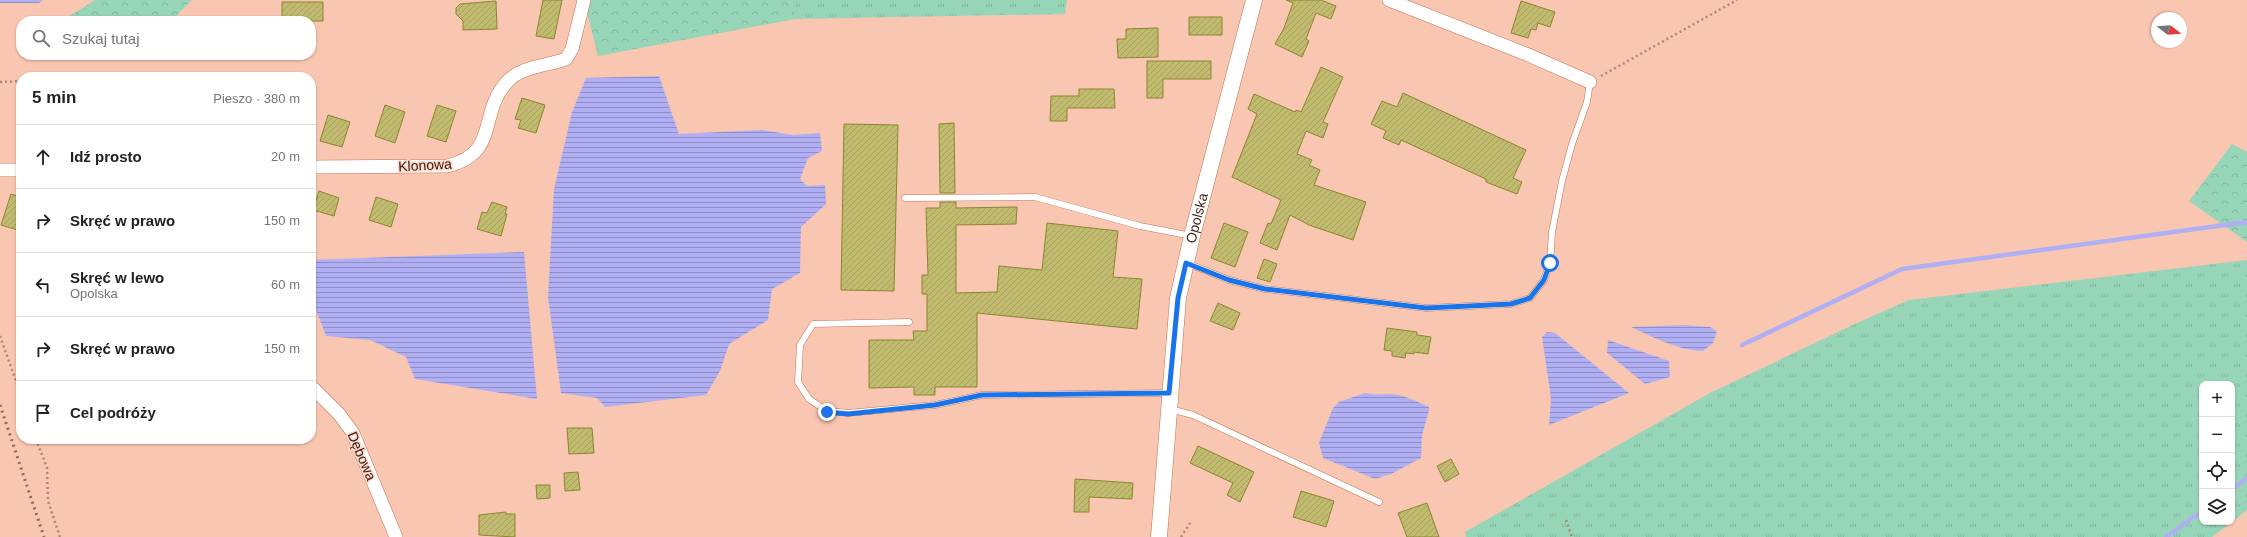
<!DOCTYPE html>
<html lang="pl">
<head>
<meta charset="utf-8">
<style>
	body { margin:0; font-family:Helvetica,sans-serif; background:#f2f2f2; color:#202124 }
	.controls { position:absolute; right:12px; bottom:12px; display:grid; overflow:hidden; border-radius:8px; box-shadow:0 1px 3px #0004 }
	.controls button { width:36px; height:36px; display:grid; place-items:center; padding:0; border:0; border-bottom:1px solid #e0e0e0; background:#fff; color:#202124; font:20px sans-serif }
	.compass { position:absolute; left:2151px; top:12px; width:36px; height:36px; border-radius:50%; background:#fff; box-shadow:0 1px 3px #0004; rotate:107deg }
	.stop { position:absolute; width:12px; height:12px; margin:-9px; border:3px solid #1a73e8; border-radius:50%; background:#fff }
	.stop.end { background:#1a73e8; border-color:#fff; box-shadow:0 1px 4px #0008 }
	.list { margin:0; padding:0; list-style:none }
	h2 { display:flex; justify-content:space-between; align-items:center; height:52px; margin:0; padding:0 16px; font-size:17px }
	h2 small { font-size:13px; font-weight:400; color:#757577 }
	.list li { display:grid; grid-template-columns:26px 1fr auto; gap:12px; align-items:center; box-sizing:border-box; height:64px; padding:0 16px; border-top:1px solid #e0e0e0 }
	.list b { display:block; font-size:15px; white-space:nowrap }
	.list p { margin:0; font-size:13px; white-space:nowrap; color:#757577 }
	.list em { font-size:13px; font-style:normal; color:#757577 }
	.icon { flex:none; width:22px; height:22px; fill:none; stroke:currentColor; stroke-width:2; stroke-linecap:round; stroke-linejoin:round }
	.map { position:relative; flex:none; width:2247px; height:537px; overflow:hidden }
	.search { position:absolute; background:#fff; box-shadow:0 1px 3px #0004; left:16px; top:16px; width:300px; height:44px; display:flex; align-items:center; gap:10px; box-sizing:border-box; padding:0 14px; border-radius:16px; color:#757577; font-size:15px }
	.panel { position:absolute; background:#fff; box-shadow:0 1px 3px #0004; left:16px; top:72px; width:300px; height:372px; border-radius:16px }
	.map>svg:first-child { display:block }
</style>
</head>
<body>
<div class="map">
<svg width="2247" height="537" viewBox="0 0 2247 537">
	<defs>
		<pattern id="grass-tufts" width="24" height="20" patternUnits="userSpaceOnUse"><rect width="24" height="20" fill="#97d5b8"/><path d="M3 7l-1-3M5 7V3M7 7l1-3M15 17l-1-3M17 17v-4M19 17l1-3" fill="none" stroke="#83b79d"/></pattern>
		<pattern id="forest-crowns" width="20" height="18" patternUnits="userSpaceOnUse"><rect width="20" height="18" fill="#97d5b8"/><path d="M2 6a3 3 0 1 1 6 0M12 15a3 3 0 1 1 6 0" fill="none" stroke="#83b79d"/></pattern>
		<pattern id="water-rules" width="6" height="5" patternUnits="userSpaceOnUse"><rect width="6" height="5" fill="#b0aff4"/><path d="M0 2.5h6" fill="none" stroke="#918ec4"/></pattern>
		<pattern id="building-hatch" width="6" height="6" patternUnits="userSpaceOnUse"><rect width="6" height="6" fill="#c1bb6f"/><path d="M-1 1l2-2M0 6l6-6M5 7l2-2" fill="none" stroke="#a7a05f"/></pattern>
	</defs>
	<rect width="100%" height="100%" fill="#f9c6b1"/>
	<path fill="url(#grass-tufts)" d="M794 0H1067L1065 14 795 19Z
		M2247 260V510L2232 522V384H2202V522H2232L2212 537H1466L1465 532 1710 393 1859 322 1909 300Z"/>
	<path fill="url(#forest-crowns)" d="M95 0H192L171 21 63 20Z
		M584 0H794L795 19 598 56Z
		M2232 144 2247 152V242L2189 201Z"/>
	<path fill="url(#water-rules)" d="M0 0H43L39 3H0Z
		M659 76 679 134 762 130 793 135 820 133 822 151 808 158 800 179 807 186 825 185 826 204 801 227 800 273 772 289 768 320 729 344 720 371 706 395 605 407 597 398 561 393 548 297 554 189 572 112 586 78Z
		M524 252 537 399 415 379 406 357 370 340 326 336 311 297V260Z
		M1683 325 1710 327 1717 331 1713 343 1703 351C1677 350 1655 338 1631 327Z
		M1547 332 1555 333 1629 393 1549 425 1551 398 1542 337Z
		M1608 340 1669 361 1670 377 1645 384 1607 353Z
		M1365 393C1373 395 1379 394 1387 394 1401 393 1417 401 1429 407V410L1422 435 1421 458 1391 474 1375 479 1323 458 1319 443 1333 408 1339 402Z"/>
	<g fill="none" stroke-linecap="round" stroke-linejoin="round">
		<path stroke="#b0aff4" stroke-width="4.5" d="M1742 345 1902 269 2247 222
			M2232 489 2247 478
			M2166 537 2202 511"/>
	</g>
	<path fill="url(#building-hatch)" stroke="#8c852e" d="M543 0H562L554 39 536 36Z
		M1286 0H1321L1336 6 1331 19 1316 13 1306 39 1309 41 1302 57 1275 44 1284 28 1293 3Z
		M496 1 497 29 463 30V21L456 14V8L460 4Z
		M1521 1 1555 12 1550 27 1538 23 1536 30 1531 29 1528 38 1511 33Z
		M282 2H323V21H282Z
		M1189 17H1222V35H1189Z
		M1158 28V57L1118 58 1117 39H1126V29Z
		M1147 61H1211V79H1163V98H1147Z
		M1321 67 1343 77 1323 122 1328 124 1323 138 1306 131 1297 154 1312 160 1309 165 1320 170 1314 185 1366 202 1353 240 1309 225 1290 215 1277 250 1260 243 1268 223 1271 224 1281 200 1232 177 1257 114 1248 109 1254 94 1295 112 1296 110 1301 112Z
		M1079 89H1114L1115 108H1067V121H1050L1051 96H1079Z
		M1403 93 1526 150 1513 178 1522 182 1517 194 1486 182V179L1401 140 1399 145 1383 138 1386 131 1371 124 1382 101 1397 107Z
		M522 98 545 105 536 133 518 128 521 120 515 119Z
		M385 105 405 112 395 143 375 136Z
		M437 105 456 111 446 142 427 136Z
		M328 115 350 122 342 147 320 141Z
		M954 123 955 193H940L939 124Z
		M844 124 898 125 894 291 841 290Z
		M319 191 339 198 334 216 313 210Z
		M11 194 21 197V231L1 225Z
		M376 197 398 204 391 227 369 220Z
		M492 202 507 207 505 214H507L501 236 477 229 482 212 487 213Z
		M940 202H956V208L1017 207 1016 224 956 225V293L997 292 999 266 1042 270 1047 223 1118 231 1113 277 1142 279 1137 329 977 313V387H935V395H914V387L869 388V340H914L913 331H927V294H922V275H928L926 208H940Z
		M1224 223 1248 232 1235 267 1211 258Z
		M1264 259 1277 264 1270 282 1257 278Z
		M1218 303 1240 313 1233 330 1210 321Z
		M1387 328 1417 332V335L1431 337 1428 354 1414 352V354L1406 353 1405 358 1392 356V351L1384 350Z
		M567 428H592L594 453 569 454Z
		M1198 446 1254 472 1240 502 1227 495 1233 483 1190 463Z
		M1451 459 1459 474 1445 482 1437 466Z
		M578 472 580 490 565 491 564 473Z
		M1075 479 1133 483 1132 499 1089 497V512H1074Z
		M536 485H550V498L537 499Z
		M1301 491 1334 501 1326 527 1293 517Z
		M1427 503 1439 537H1407L1398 513Z
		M506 512V514H515V537L479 535V515Z"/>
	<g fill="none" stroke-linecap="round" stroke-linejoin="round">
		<g stroke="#bf7351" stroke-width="7">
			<path id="service" d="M905 198 1035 197 1140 226 1192 236
				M1187 263 1229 280 1265 289 1426 308 1511 304 1530 298 1544 280 1550 263 1552 232 1562 181 1572 144 1587 102 1590 82
				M909 322 813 324 800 345 798 382 809 399 827 411 848 413 935 405 982 395 1169 393
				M1170 409 1193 415 1379 502"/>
		</g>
		<g stroke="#bf7351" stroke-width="14">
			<path id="minor" d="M1389 0 1526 54 1590 82
				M311 167 447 166C500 154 478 113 507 82 521 66 547 66 566 59L572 49 584 0
				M0 170H21
				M311 386 339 414 353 433 396 537"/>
		</g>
		<g stroke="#bf7351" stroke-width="17">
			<g id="tertiary">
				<path id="s1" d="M1159 537 1178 298 1192 236 1254 0"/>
			</g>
		</g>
		<path stroke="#b18674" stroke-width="2.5" stroke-dasharray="2 3" stroke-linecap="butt" d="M1601 76 1737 0
			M0 82 21 81
			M0 336 21 395
			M36 439 47 468 48 501 60 537
			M1566 520 1572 537
			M1181 537 1190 523"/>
		<use href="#service" stroke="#fff" stroke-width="6"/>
		<use href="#minor" stroke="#fff" stroke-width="13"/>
		<use href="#tertiary" stroke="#fff" stroke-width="16"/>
		<path stroke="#916958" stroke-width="3" stroke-dasharray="2 4" stroke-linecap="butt" d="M0 405 44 537"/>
	</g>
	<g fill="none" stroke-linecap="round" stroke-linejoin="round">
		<path stroke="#1a73e8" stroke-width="5" d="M827 412 848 414 935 405 982 395 1169 393 1178 298 1186 263 1229 280 1265 289 1426 308 1511 304 1530 298 1544 280 1550 263"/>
	</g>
	<g text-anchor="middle" stroke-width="3" stroke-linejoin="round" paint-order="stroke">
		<g font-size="14" fill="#412214" stroke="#fad8c9">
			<text transform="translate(425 165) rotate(-3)" y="5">Klonowa</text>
			<text dy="5" stroke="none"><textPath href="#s1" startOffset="322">Opolska</textPath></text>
			<text transform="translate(362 456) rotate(67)" y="5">Dębowa</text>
		</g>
	</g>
</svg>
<div class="controls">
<button>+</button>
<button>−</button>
<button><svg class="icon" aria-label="locate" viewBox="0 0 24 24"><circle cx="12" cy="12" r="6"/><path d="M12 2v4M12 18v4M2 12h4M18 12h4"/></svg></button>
<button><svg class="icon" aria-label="layers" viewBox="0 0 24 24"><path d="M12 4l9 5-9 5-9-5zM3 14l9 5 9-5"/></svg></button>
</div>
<svg class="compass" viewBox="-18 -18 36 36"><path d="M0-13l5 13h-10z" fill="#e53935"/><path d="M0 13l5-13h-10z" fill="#757577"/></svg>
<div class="stop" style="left:1550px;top:263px"></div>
<div class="stop end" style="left:827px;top:412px"></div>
<div class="search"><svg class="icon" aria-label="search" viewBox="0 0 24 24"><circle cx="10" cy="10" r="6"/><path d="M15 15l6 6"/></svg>Szukaj tutaj</div>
<section class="panel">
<h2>5 min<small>Pieszo · 380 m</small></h2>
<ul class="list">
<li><svg class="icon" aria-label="ahead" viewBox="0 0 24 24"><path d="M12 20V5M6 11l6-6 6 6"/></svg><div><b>Idź prosto</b></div><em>20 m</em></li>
<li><svg class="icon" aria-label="right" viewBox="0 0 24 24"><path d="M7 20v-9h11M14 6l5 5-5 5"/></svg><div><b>Skręć w prawo</b></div><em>150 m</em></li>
<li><svg class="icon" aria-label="left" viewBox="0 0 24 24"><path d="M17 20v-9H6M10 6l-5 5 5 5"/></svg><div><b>Skręć w lewo</b><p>Opolska</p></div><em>60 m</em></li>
<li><svg class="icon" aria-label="right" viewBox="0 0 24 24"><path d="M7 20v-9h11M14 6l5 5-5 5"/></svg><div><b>Skręć w prawo</b></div><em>150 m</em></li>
<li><svg class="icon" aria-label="arrive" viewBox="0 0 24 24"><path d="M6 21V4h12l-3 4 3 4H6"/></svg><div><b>Cel podróży</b></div></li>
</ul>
</section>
</div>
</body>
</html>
